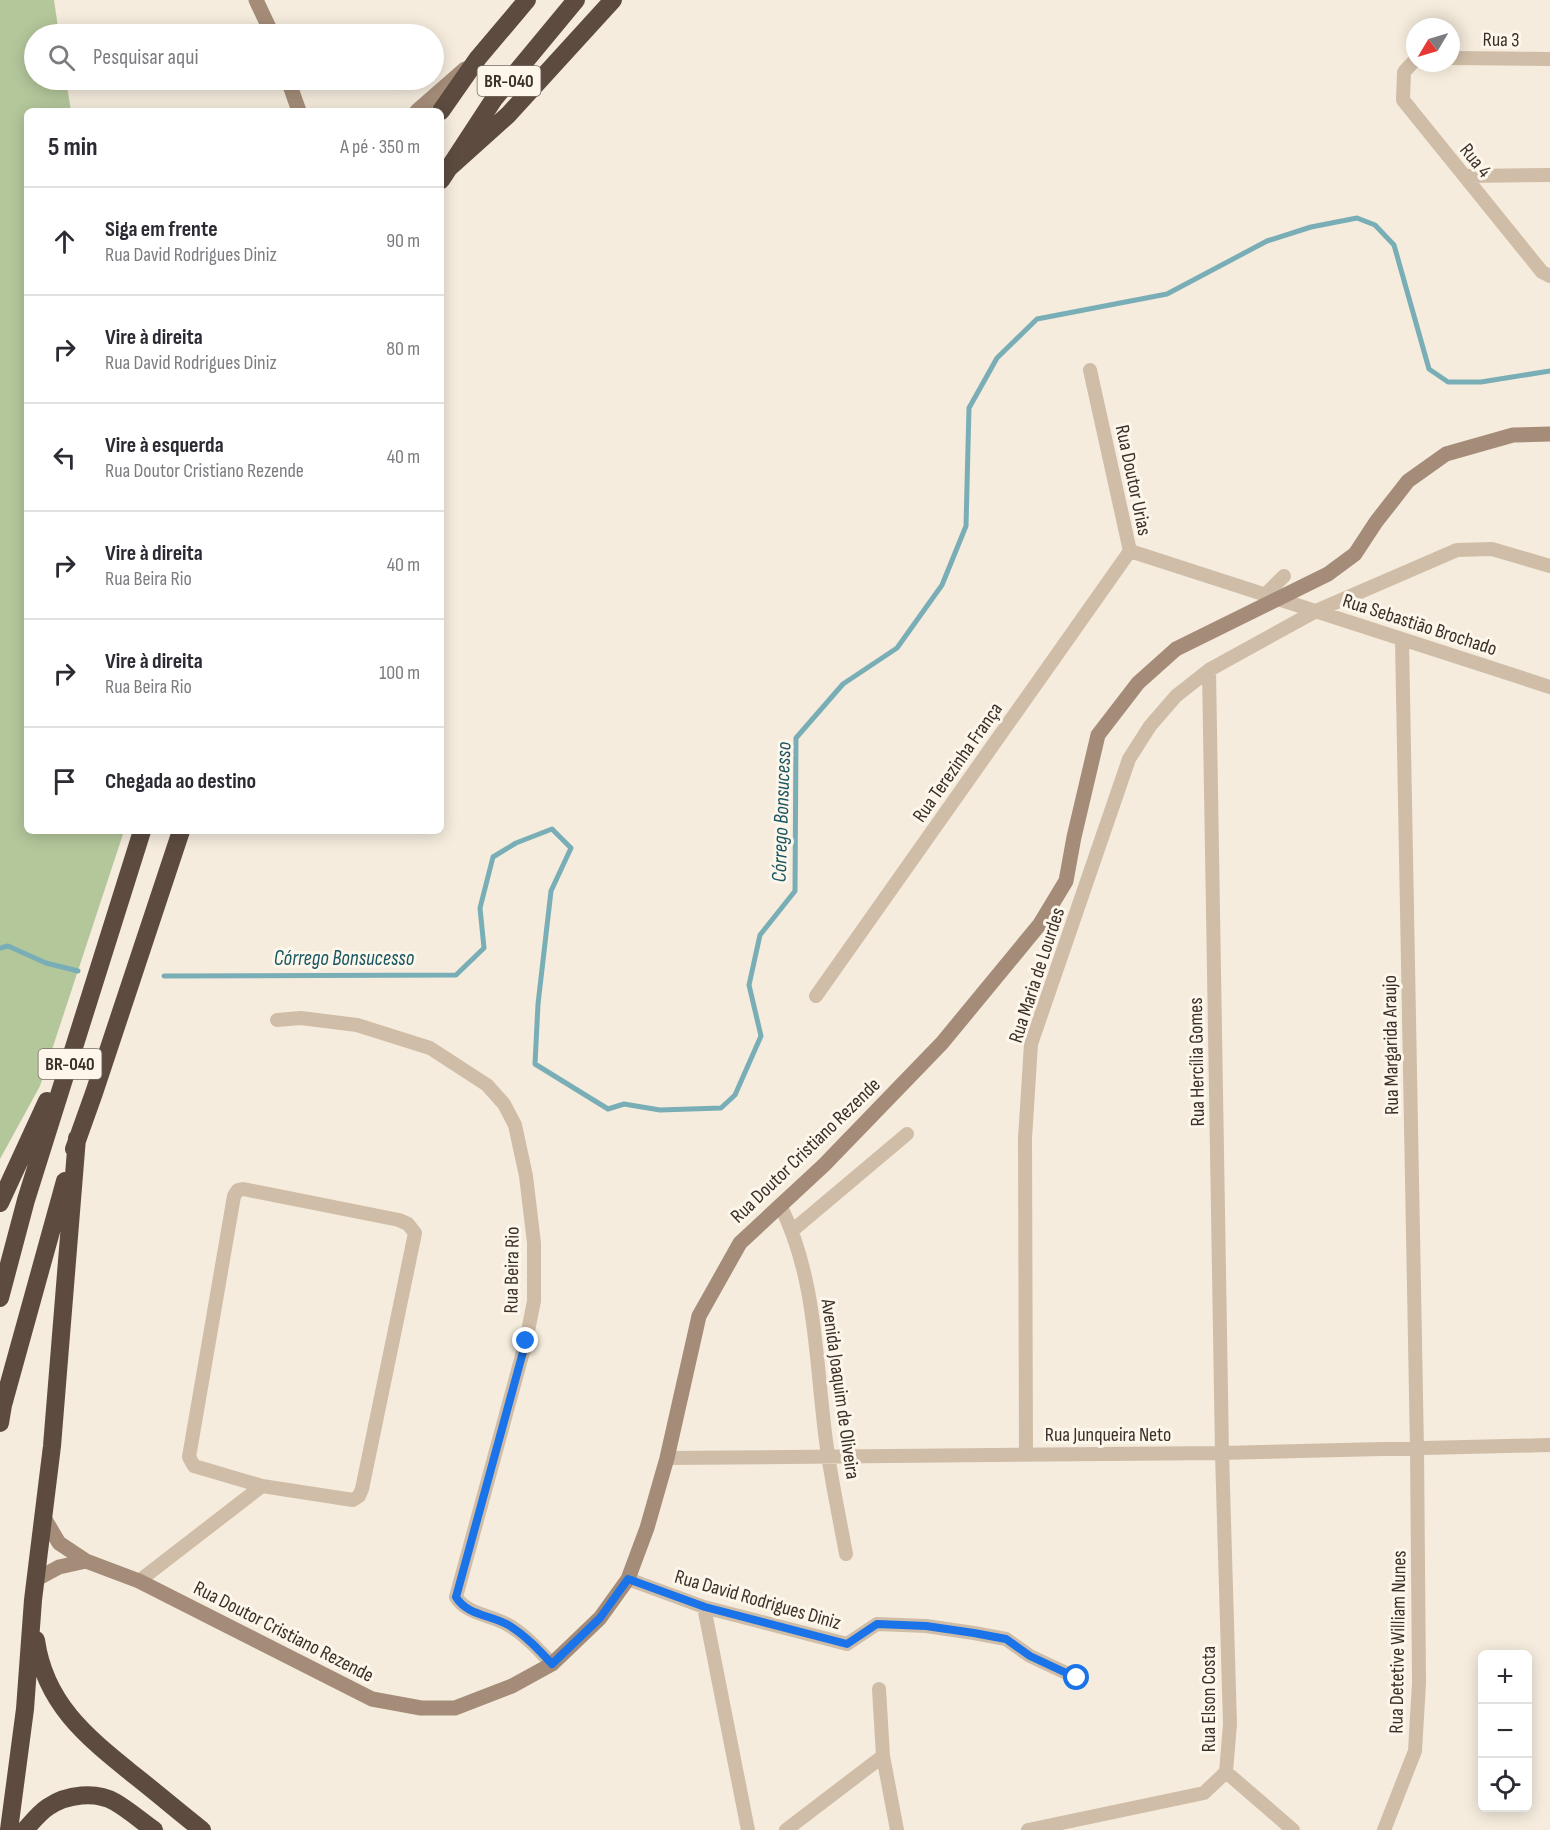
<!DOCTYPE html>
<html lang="pt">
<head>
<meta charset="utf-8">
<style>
	body { margin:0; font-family:"Sofia Sans Condensed",sans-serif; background:#f2f2f3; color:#2b2b33 }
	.controls { position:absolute; right:18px; bottom:18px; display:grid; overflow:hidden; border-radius:9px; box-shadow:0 3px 15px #0003 }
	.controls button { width:54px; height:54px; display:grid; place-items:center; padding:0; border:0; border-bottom:2px solid #e1e1e2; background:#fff; color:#2b2b33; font:30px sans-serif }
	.compass { position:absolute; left:1406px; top:18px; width:54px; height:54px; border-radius:50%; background:#fff; box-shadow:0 3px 15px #0003; rotate:232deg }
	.stop { position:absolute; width:18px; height:18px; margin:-14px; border:4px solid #1a73e8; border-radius:50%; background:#fff }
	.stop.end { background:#1a73e8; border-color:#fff; box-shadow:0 2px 6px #0008 }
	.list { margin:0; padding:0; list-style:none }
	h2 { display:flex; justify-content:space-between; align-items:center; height:78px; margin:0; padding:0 24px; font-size:26px }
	h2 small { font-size:20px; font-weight:400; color:#7c7c81 }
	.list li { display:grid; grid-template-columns:39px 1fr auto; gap:18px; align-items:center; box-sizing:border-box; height:108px; padding:0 24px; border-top:2px solid #e1e1e2 }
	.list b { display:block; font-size:22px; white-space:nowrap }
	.list p { margin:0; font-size:20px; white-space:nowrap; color:#7c7c81 }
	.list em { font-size:20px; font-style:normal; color:#7c7c81 }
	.icon { flex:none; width:33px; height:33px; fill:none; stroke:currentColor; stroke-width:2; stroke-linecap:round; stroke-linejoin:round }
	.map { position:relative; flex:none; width:1550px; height:1830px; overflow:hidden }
	.search { position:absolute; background:#fff; box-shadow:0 3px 15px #0003; left:24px; top:24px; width:420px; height:66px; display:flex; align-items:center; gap:15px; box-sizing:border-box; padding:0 21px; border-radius:33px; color:#7c7c81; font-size:22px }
	.panel { position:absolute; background:#fff; box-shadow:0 3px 15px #0003; left:24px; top:108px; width:420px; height:726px; border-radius:9px }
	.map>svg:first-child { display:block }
</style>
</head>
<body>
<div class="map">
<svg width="1550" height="1830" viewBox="0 0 1550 1830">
	<rect width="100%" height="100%" fill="#f5ecdd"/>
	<path fill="#b4c79b" d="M0 0H54L59 34H34V80H66L71 111H27V831H124L40 1086 0 1159Z"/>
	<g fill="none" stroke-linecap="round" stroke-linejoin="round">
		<path stroke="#79aeb6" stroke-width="5" d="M0 948 8 946 46 963 78 971
			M164 976 456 975 484 948 480 908 493 857 516 843 552 829 571 848 551 891 538 1004 535 1064 608 1109 624 1104 660 1110 721 1108 735 1095 761 1036 749 985 760 935 795 891 796 738 843 684 897 648 942 585 966 526 969 408 997 358 1037 319 1167 294 1267 241 1311 227 1357 218 1375 225 1394 245 1429 369 1448 382H1481L1550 371"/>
		<path stroke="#cfbda7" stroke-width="14" d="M1451 58 1550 59
			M1415 60 1404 72 1403 100 1542 272 1550 276
			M1465 176 1550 175
			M1090 370 1130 551
			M1130 551 1550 687
			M1266 594 1284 576
			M816 996 1130 551
			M277 1020 301 1018 357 1025 430 1048 487 1085 504 1104 515 1125 526 1176 534 1243V1301L526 1341 456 1597C467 1615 493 1615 510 1626 526 1636 539 1650 552 1664
			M243 1189 399 1220 408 1224 415 1233 362 1489 359 1496 353 1500 262 1486 194 1466 189 1457 234 1196 238 1190Z
			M780 1205C819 1282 815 1371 828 1455 833 1488 840 1521 846 1554
			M793 1230 907 1134
			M1026 1454 1025 1138 1031 1044 1129 759 1150 726 1176 696 1209 670 1316 611 1457 550 1492 549 1550 566
			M667 1458 1222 1453 1550 1445
			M628 1579 704 1607 847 1644 877 1624 926 1626 974 1633 1006 1639 1030 1656 1077 1678
			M139 1581 262 1486
			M704 1607 748 1830
			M879 1689 883 1756 897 1830
			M1226 1772 1293 1830
			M786 1830 883 1756
			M1028 1830 1204 1793 1226 1772 1230 1724 1222 1453 1209 670
			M1384 1830 1415 1751 1419 1683 1417 1449 1402 640"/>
		<path stroke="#a48c78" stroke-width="15" d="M256 0 272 34
			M288 80 299 111
			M417 111 465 69
			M43 1516 59 1543 86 1561 139 1581 372 1699 421 1708H455L512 1686 552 1664 600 1618 628 1579 647 1528 667 1458 699 1316 740 1243 824 1165 942 1043 1040 924 1066 881 1074 837 1098 735 1138 683 1176 649 1328 574 1355 554 1376 522 1408 481 1446 454 1513 435 1550 434
			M35 1580 59 1567 86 1561"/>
		<path stroke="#5d4b3f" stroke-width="18" d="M441 111 478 58 527 0
			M450 167 508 115 613 0
			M441 180 494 99 576 0
			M74 1149 94 1093 181 831
			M0 1203 47 1101
			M0 1298 26 1200 142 831
			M0 1423 3 1405 65 1181
			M36 1640C45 1704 87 1737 134 1775 157 1793 179 1812 202 1830
			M9 1830 25 1709 33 1600 52 1446 77 1138
			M25 1830C32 1822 39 1813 48 1807 67 1794 96 1791 115 1802 129 1810 141 1821 154 1830"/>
	</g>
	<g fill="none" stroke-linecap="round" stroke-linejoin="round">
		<path stroke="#1a73e8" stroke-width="8" d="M526 1341 456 1597C467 1616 493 1615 510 1626 526 1636 539 1650 552 1664L600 1618 628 1579 705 1607 847 1644 877 1624 926 1626 974 1633 1006 1639 1030 1656 1077 1678"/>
	</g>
	<g text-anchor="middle" stroke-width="6" stroke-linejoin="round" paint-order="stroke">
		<g fill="#fcf6eb" stroke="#756b63" stroke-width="1.5">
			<rect x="477.5" y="66" width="63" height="30" rx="4.5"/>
			<rect x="38.5" y="1049" width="63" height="30" rx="4.5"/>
		</g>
		<g font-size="18" font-weight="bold" fill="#3b3029">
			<text x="509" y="87">BR-040</text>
			<text x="70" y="1070">BR-040</text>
		</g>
		<g font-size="20" fill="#3b3029" stroke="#fcf6eb">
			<text transform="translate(1501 39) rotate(1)" y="7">Rua 3</text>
			<text transform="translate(1476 160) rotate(51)" y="7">Rua 4</text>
			<text transform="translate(1134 480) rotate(78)" y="7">Rua Doutor Urias</text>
			<text transform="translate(1420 624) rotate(18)" y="7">Rua Sebastião Brochado</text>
			<text transform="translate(957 762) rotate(-55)" y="7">Rua Terezinha França</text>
			<text transform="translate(1036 975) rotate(-72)" y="7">Rua Maria de Lourdes</text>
			<text transform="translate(1390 1045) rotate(-91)" y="7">Rua Margarida Araujo</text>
			<text transform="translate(1196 1062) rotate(-91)" y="7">Rua Hercília Gomes</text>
			<text transform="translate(805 1150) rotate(-44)" y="7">Rua Doutor Cristiano Rezende</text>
			<text transform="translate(511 1270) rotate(-89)" y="7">Rua Beira Rio</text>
			<text transform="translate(841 1389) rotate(82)" y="7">Avenida Joaquim de Oliveira</text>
			<text x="1108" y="1441">Rua Junqueira Neto</text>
			<text transform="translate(758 1599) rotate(16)" y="7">Rua David Rodrigues Diniz</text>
			<text transform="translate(284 1631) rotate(27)" y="7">Rua Doutor Cristiano Rezende</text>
			<text transform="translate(1397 1642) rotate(-89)" y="7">Rua Detetive William Nunes</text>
			<text transform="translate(1208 1699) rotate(-90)" y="7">Rua Elson Costa</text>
		</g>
		<g font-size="21" font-style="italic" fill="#195662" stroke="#fcf6eb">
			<text transform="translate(781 812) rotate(-88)" y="7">Córrego Bonsucesso</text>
			<text x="344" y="965">Córrego Bonsucesso</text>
		</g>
	</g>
</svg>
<div class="controls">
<button>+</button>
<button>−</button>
<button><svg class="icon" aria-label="locate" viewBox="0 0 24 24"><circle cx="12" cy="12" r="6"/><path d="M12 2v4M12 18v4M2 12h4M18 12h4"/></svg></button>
</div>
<svg class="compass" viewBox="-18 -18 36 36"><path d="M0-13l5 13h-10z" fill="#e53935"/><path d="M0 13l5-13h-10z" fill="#7c7c81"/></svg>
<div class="stop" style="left:1077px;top:1678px"></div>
<div class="stop end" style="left:526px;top:1341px"></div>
<div class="search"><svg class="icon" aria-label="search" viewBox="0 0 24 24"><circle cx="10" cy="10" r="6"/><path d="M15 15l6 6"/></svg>Pesquisar aqui</div>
<section class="panel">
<h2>5 min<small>A pé · 350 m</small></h2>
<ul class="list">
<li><svg class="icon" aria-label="ahead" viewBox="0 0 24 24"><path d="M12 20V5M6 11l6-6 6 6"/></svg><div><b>Siga em frente</b><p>Rua David Rodrigues Diniz</p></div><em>90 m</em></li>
<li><svg class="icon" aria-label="right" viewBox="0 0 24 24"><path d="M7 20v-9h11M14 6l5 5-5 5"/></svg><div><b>Vire à direita</b><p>Rua David Rodrigues Diniz</p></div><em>80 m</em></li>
<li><svg class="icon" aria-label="left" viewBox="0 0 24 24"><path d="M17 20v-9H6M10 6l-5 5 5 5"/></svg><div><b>Vire à esquerda</b><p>Rua Doutor Cristiano Rezende</p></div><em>40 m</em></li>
<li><svg class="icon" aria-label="right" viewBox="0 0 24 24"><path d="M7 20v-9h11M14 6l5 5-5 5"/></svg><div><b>Vire à direita</b><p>Rua Beira Rio</p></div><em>40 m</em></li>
<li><svg class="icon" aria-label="right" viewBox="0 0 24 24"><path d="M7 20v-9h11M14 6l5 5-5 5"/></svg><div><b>Vire à direita</b><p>Rua Beira Rio</p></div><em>100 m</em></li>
<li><svg class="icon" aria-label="arrive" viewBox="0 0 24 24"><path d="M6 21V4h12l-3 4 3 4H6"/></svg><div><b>Chegada ao destino</b></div></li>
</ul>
</section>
</div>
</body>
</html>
